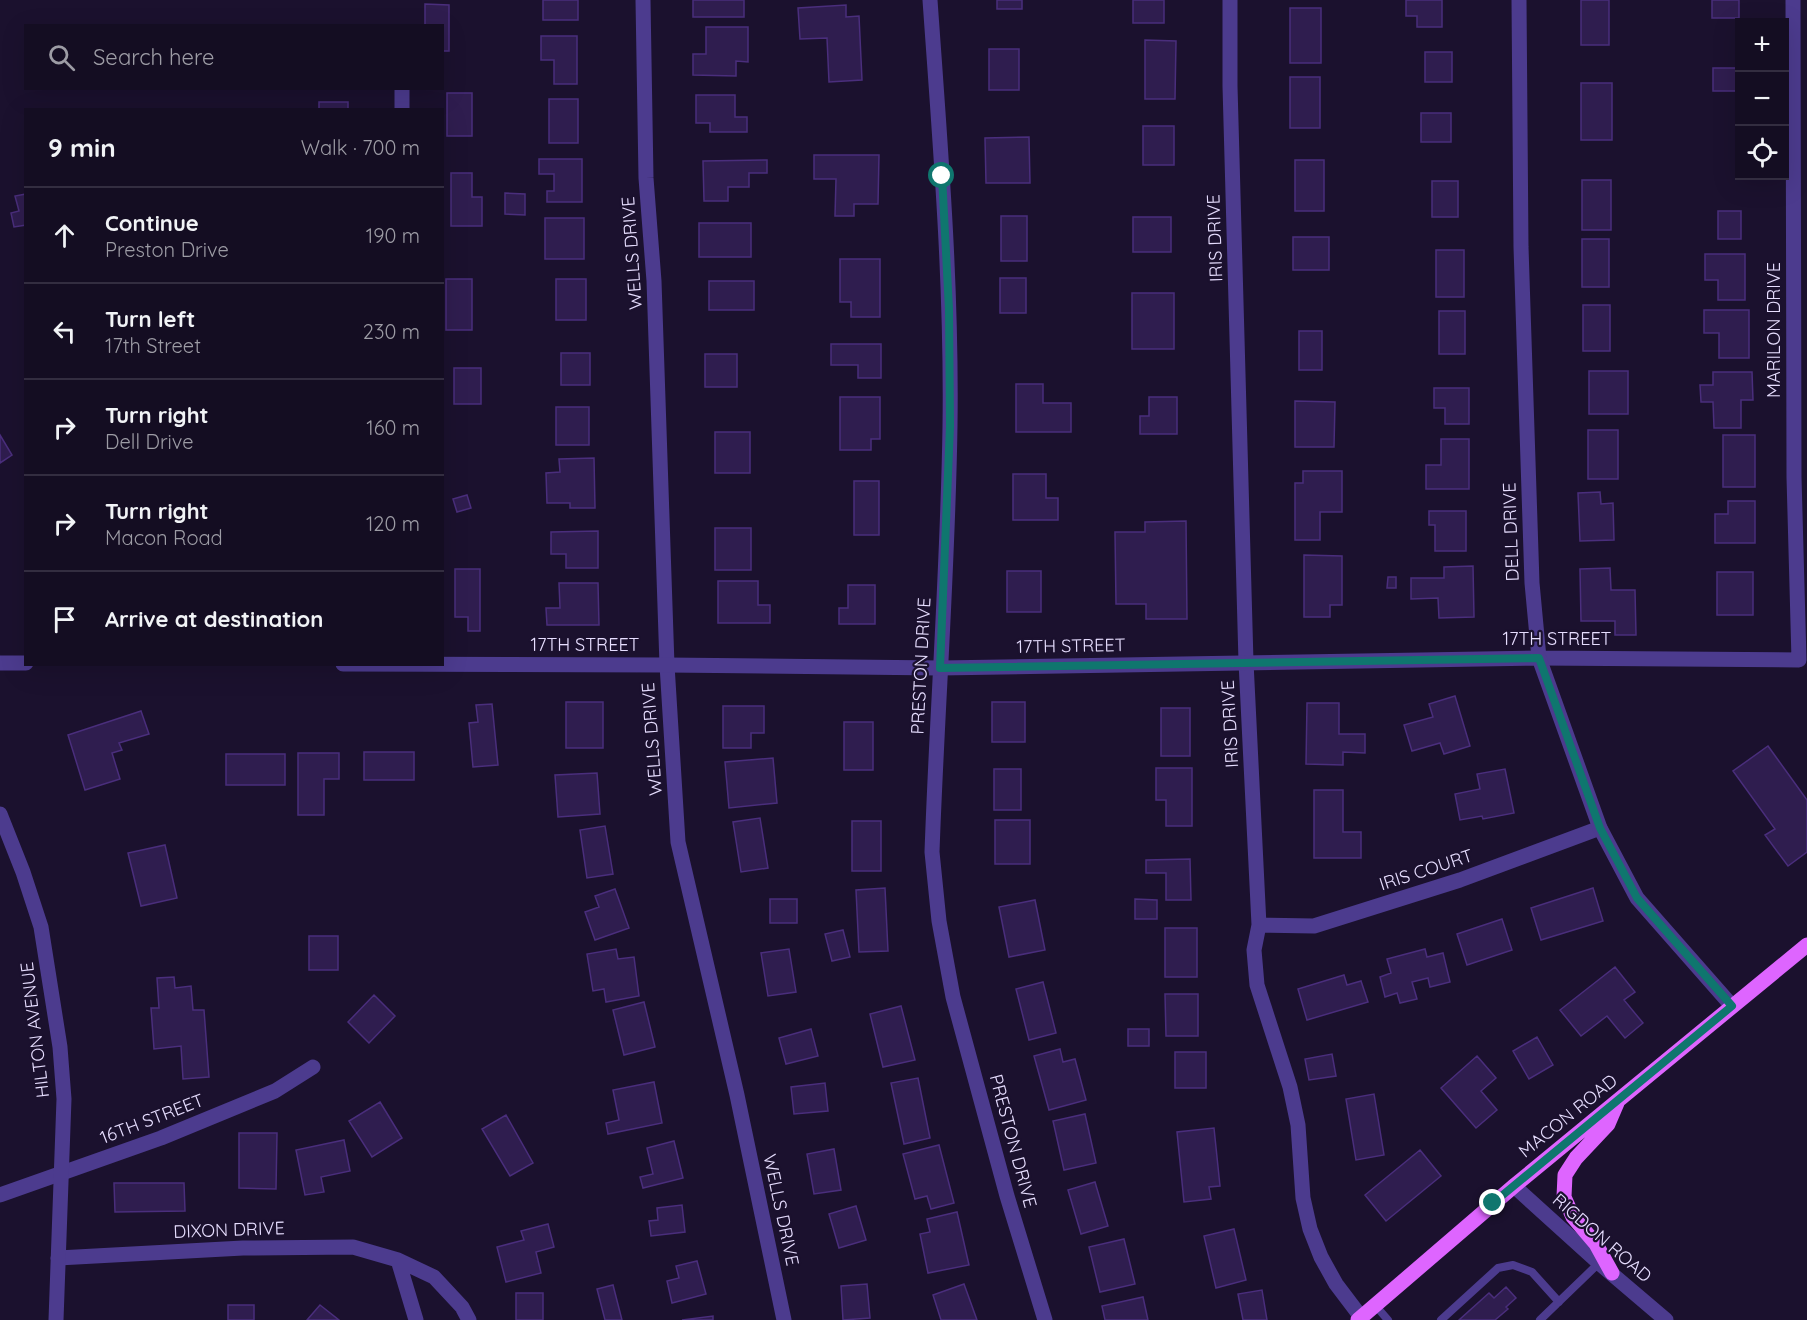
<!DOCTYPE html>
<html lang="en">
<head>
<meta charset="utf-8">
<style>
	body { margin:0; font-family:Quicksand,sans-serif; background:#1d162a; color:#f1f3f6 }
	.controls { position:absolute; right:18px; top:18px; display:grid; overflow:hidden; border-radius:0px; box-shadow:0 6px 24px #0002 }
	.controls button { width:54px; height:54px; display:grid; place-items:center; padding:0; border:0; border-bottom:2px solid #332d40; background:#140d22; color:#f1f3f6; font:30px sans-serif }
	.stop { position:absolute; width:18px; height:18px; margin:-14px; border:4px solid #0f766e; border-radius:50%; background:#fff }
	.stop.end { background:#0f766e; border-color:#fff; box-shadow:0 2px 6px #0008 }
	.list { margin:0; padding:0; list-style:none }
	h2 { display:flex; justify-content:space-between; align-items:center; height:78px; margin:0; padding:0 24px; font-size:26px }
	h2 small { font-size:20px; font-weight:400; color:#9d9ca5 }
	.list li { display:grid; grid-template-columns:39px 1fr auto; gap:18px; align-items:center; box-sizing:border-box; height:96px; padding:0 24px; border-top:2px solid #332d40 }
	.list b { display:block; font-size:22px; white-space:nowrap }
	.list p { margin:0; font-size:20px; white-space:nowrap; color:#9d9ca5 }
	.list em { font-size:20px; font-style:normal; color:#9d9ca5 }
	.icon { flex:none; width:33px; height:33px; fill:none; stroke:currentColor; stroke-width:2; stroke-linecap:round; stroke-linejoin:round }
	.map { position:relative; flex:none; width:1807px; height:1320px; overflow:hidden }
	.search { position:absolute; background:#140d22; box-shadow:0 6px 24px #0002; left:24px; top:24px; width:420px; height:66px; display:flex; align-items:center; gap:15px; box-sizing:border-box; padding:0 21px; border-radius:0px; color:#9d9ca5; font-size:22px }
	.panel { position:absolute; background:#140d22; box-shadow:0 6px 24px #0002; left:24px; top:108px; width:420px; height:558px; border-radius:0px }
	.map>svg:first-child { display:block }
</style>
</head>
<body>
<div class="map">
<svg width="1807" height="1320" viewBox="0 0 1807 1320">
	<rect width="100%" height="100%" fill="#1b112e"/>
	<path fill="#2f1d4f" stroke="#4a2e7c" stroke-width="1.5" d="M543 0H578V20H543Z
		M693 0H744V17H693Z
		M997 0H1022V9H997Z
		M1133 0H1164V23H1133Z
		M1406 0H1442V27H1417V16H1406Z
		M1581 0H1609V45H1581Z
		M1712 0H1739V18H1712Z
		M425 4 449 5V51H442V26H425Z
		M846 5V17L859 16 862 80 829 82 827 38 800 39 798 8Z
		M1290 8H1321V63H1290Z
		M706 27H748V62L736 61V76L693 75V54H706Z
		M541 36H577V84H554V60H541Z
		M1145 40 1176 41 1175 99H1145Z
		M989 49H1019V90H989Z
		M1425 52H1452V82H1425Z
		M1713 68H1738V91H1713Z
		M1290 77H1320V128H1290Z
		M1581 83H1612V140H1581Z
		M447 93H472V136H447Z
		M696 95H735V117H747V132H710V123H696Z
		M549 99H578V143H549Z
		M319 102H348V110H319Z
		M1421 113H1451V142H1421Z
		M1143 126H1174V165H1143Z
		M1029 137 1030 183H986L985 138Z
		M814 155H879L878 204H854V216H835L836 179H814Z
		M539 159H582V202H547V191H554V174H539Z
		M767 160V173H749V187H728V201H704L703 161Z
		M1295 160H1324V211H1295Z
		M451 173H472V197H482V226H451Z
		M1582 180H1611V230H1582Z
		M1432 181H1458V217H1432Z
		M505 193 525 194V215L505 214Z
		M26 194V225L14 227 11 213 19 211 15 196Z
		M1718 211H1741V239H1718Z
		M1001 216H1027V261H1001Z
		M1133 217H1171V252H1133Z
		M545 218H584V259H545Z
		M699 223H751V257H699Z
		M1293 237H1329V270H1293Z
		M1582 239H1609V287H1582Z
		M1436 250H1464V297H1436Z
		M1705 254H1745V300H1718V280H1705Z
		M840 259H880V317H851V302H840Z
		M1000 278H1026V313H1000Z
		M446 279H472V330H446Z
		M556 279H586V320H556Z
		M709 281H754V310H709Z
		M1132 293H1174V349H1132Z
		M1583 305H1610V351H1583Z
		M1704 310H1749V358H1719V333H1704Z
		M1439 311H1465V354H1439Z
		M1299 331H1322V370H1299Z
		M831 344H881V378H858V365H831Z
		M561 353H590V385H561Z
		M705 354H737V387H705Z
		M454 368H481V404H454Z
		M1589 371H1628V414H1589Z
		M1713 372H1752L1753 400H1741V428H1714L1713 402H1701L1700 385H1713Z
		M1016 384H1043V403H1071V432H1016Z
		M1434 388H1469V424H1445V408H1434Z
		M840 397H880V439H871V450H840Z
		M1149 397H1177V434H1140V416H1149Z
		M1295 401 1335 402 1334 447H1295Z
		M556 407H589V445H556Z
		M1588 430H1618V479H1588Z
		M715 432H750V473H715Z
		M0 435 12 455 0 463Z
		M1723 435H1755V487H1723Z
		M1441 439H1469V489H1426V465H1441Z
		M594 458 595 508H570V503H547L546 473 560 472 559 459Z
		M1303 471H1342V512H1320V540H1295V483H1303Z
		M1013 474H1046V498H1058V520H1013Z
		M854 481H879V535H854Z
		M1600 492 1601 504 1613 503 1614 540 1580 541 1578 493Z
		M467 495 471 508 457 512 453 499Z
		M1728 501H1755V543H1715V514H1728Z
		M1429 511H1466V551H1435V525H1429Z
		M1186 521 1187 619H1146V604H1116L1115 532H1145V522Z
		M715 528H751V570H715Z
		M598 531V568H566V554H551V532Z
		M1304 555 1342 556V605H1330V617H1304Z
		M1473 566 1474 617 1439 618 1438 598 1411 599V578H1444V567Z
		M1610 568 1611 590H1635L1636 635H1615V621H1581L1580 569Z
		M455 569H480V631H468V617H455Z
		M1007 571H1041V612H1007Z
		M1717 572H1753V615H1717Z
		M1388 577H1396V588H1387Z
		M718 581H758V605H770V623H718Z
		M559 583H598L599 625H547L546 608H560Z
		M848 585H875V624H839V608H848Z
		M1455 696 1470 746 1444 754 1440 743 1412 751 1404 725 1433 717 1429 704Z
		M566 702H603V748H566Z
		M992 702H1025V742H992Z
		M1307 703H1339V734H1365V753L1343 752V765L1306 764Z
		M492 704 498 765 473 767 469 723 478 722 476 705Z
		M723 706H764V733H751V748H723Z
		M1161 708H1190V756H1161Z
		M141 711 149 734 119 743 122 750 112 753 120 779 85 790 68 735Z
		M844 722H873V770H844Z
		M1768 746 1807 800V852L1788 866 1765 835 1775 829 1733 771Z
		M364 752H414V780H364Z
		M298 753H339V779H324V815H298Z
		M226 754H285V785H226Z
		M773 758 777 803 729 808 725 762Z
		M1156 768H1192V826H1166V800H1156Z
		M994 769H1021V810H994Z
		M1505 769 1514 813 1483 819 1482 816 1460 820 1455 794 1480 789 1477 774Z
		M597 773 600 814 558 817 555 775Z
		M1314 790H1343V832H1361V858H1314Z
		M760 818 768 868 741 872 733 822Z
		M995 820H1030V864H995Z
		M852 821H881V871H852Z
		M605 826 613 874 587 878 580 830Z
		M165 845 177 898 141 906 128 853Z
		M1190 859 1191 900H1166V873H1146V860Z
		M885 888 888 951 859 952 856 890Z
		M1593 888 1603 921 1541 940 1531 908Z
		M615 889 629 928 595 940 585 912 599 907 595 896Z
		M770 899H797V923H770Z
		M1135 899 1157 900V919H1135Z
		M1035 900 1045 950 1009 957 999 907Z
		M1502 919 1512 950 1467 965 1457 934Z
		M1165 928H1197V977H1165Z
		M843 930 850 957 832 961 825 934Z
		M309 936H338V970H309Z
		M616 949 618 959 634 957 639 996 606 1002 604 989 593 991 587 954Z
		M789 949 796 992 768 996 761 953Z
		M1425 949 1427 957 1443 953 1450 982 1430 987 1428 978 1412 982 1417 999 1400 1003 1397 993 1385 997 1380 977 1391 973 1387 959Z
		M1615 967 1635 992 1624 1000 1643 1023 1625 1038 1607 1016 1581 1036 1560 1010Z
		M1344 975 1347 985 1361 981 1368 1002 1307 1020 1298 989Z
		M174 977 175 988 191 986 193 1010H204L209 1077 183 1079 181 1046 154 1049 151 1008H159L157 978Z
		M1043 982 1056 1033 1029 1040 1016 989Z
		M1165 994H1198V1036H1166Z
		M374 995 395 1016 369 1043 348 1022Z
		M644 1002 655 1047 624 1055 613 1010Z
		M901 1006 915 1060 883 1067 870 1014Z
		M811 1029 818 1056 786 1064 779 1038Z
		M1128 1029H1149V1046H1128Z
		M1537 1037 1553 1065 1529 1079 1513 1051Z
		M1060 1049 1063 1062 1075 1059 1086 1100 1049 1110 1034 1056Z
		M1175 1052H1206V1088H1175Z
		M1332 1054 1336 1076 1309 1080 1305 1059Z
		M1477 1056 1496 1078 1481 1091 1497 1110 1476 1128 1441 1088Z
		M918 1078 930 1138 904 1144 891 1083Z
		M654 1082 662 1123 608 1134 606 1123 619 1120 613 1090Z
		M825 1083 828 1111 794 1114 791 1087Z
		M1374 1094 1384 1155 1356 1160 1346 1099Z
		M380 1102 402 1138 372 1157 349 1121Z
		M1085 1114 1096 1163 1064 1170 1053 1121Z
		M506 1115 533 1163 510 1176 482 1129Z
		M1214 1128 1220 1186 1209 1187 1211 1199 1184 1202 1177 1132Z
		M239 1133H277L276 1189 239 1188Z
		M344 1140 350 1171 321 1177 324 1192 305 1195 296 1150Z
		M674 1141 683 1178 643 1188 640 1177 653 1174 647 1148Z
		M939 1145 954 1203 931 1209 927 1196 915 1199 903 1154Z
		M834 1149 841 1190 814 1194 807 1154Z
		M1420 1150 1441 1176 1386 1221 1365 1195Z
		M1095 1182 1108 1226 1081 1234 1068 1190Z
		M114 1183H184L185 1211 115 1212Z
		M682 1205 685 1232 651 1236 649 1221 658 1220 657 1208Z
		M856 1206 866 1240 839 1248 829 1214Z
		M957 1212 969 1265 928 1273 920 1234 930 1232 927 1219Z
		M548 1224 554 1247 536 1252 541 1273 506 1282 497 1247 524 1240 521 1231Z
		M1234 1229 1246 1280 1216 1288 1204 1236Z
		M1124 1239 1135 1284 1100 1292 1089 1247Z
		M697 1261 706 1294 672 1303 667 1281 679 1278 676 1266Z
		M867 1284 870 1318 843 1320 841 1286Z
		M964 1284 977 1320H941L933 1295Z
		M613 1285 622 1320H605L597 1289Z
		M1506 1287 1516 1298 1506 1307 1508 1309 1495 1320H1459L1489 1293 1494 1298Z
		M1262 1290 1267 1320H1243L1238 1294Z
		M516 1293H543V1320H516Z
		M1143 1297 1148 1320H1105L1102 1306Z
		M228 1305H254V1320H228Z
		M320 1305 339 1320H307Z
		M713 1316V1320H682Z"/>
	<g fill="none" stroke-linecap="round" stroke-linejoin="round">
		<path stroke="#4c3b8e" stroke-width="8" d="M1375 1305 1388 1320
			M1441 1320 1498 1268 1513 1265 1532 1272 1559 1302
			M1540 1320 1599 1263"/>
		<path stroke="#4c3b8e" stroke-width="15" d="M643 0 646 178 654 281 667 665 678 842 737 1095 784 1320
			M930 0C940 142 952 284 950 426 948 568 937 710 932 852L939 921 953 997 1007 1196 1045 1320
			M1230 0V86L1246 662 1259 925 1254 950 1257 985 1290 1087 1298 1125 1303 1198 1310 1229 1321 1257 1336 1284 1361 1317
			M1519 0 1521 247 1532 583 1539 658 1799 660 1794 477 1793 0
			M402 88V110
			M1259 925 1314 926 1460 880 1600 828
			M0 1195 161 1138 275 1091 313 1067
			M58 1258 243 1248 353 1247 398 1260 434 1277 462 1307 469 1320
			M398 1260 416 1320"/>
		<path stroke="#4c3b8e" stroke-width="15" d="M0 663H26
			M343 664 667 665 940 668 1539 658 1600 828 1637 898 1732 1006
			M0 814 23 872 41 927 60 1047 64 1099 56 1320
			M1514 1186 1599 1263 1666 1320"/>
		<path stroke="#de65ff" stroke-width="15" d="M1612 1273 1596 1244 1573 1217 1564 1197 1565 1175 1576 1158 1608 1124 1617 1103
			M1358 1320 1514 1186 1807 945"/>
	</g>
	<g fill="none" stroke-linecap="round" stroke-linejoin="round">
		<path stroke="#0f766e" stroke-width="8" d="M942 176 949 309 950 426 940 668 1539 658 1600 828 1637 898 1732 1006 1493 1203"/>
	</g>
	<g text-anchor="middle" stroke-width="4.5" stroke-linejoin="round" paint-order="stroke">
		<g font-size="18" fill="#e7deff" stroke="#1b112e">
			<text transform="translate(1215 238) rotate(-92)" y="6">IRIS DRIVE</text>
			<text transform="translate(632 253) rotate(-94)" y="6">WELLS DRIVE</text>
			<text transform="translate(1774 330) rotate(-90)" y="6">MARILON DRIVE</text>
			<text transform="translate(1511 532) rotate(-92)" y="6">DELL DRIVE</text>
			<text x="1557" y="645">17TH STREET</text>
			<text x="585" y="651">17TH STREET</text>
			<text transform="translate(1071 646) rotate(-1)" y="6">17TH STREET</text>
			<text transform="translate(921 666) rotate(-87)" y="6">PRESTON DRIVE</text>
			<text transform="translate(1230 724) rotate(-93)" y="6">IRIS DRIVE</text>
			<text transform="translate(652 739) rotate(-94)" y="6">WELLS DRIVE</text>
			<text transform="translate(1426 870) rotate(-18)" y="6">IRIS COURT</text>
			<text transform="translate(35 1030) rotate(-97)" y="6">HILTON AVENUE</text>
			<text transform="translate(1568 1116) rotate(-39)" y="6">MACON ROAD</text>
			<text transform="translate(152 1119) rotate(-21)" y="6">16TH STREET</text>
			<text transform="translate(1013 1141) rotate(75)" y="6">PRESTON DRIVE</text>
			<text transform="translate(781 1210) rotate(78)" y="6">WELLS DRIVE</text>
			<text transform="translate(229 1230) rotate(-2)" y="6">DIXON DRIVE</text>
			<text transform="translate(1602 1238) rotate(41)" y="6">RIGDON ROAD</text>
		</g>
	</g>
</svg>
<div class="controls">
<button>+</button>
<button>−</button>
<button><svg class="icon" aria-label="locate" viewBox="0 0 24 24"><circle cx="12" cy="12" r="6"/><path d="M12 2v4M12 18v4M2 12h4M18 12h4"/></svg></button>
</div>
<div class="stop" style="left:942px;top:176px"></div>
<div class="stop end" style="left:1493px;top:1203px"></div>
<div class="search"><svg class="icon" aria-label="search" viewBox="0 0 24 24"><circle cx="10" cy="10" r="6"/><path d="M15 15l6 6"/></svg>Search here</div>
<section class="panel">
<h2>9 min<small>Walk · 700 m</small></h2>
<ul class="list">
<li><svg class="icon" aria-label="ahead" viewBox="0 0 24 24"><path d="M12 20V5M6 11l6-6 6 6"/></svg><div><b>Continue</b><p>Preston Drive</p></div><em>190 m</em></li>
<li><svg class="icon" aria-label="left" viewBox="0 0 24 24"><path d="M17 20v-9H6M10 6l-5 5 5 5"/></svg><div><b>Turn left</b><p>17th Street</p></div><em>230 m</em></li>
<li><svg class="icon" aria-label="right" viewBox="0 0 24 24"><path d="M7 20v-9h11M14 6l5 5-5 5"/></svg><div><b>Turn right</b><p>Dell Drive</p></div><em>160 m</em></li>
<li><svg class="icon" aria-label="right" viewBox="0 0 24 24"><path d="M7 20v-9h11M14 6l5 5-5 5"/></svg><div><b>Turn right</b><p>Macon Road</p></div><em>120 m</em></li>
<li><svg class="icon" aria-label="arrive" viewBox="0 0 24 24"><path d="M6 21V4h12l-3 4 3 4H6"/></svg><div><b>Arrive at destination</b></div></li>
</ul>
</section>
</div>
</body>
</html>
